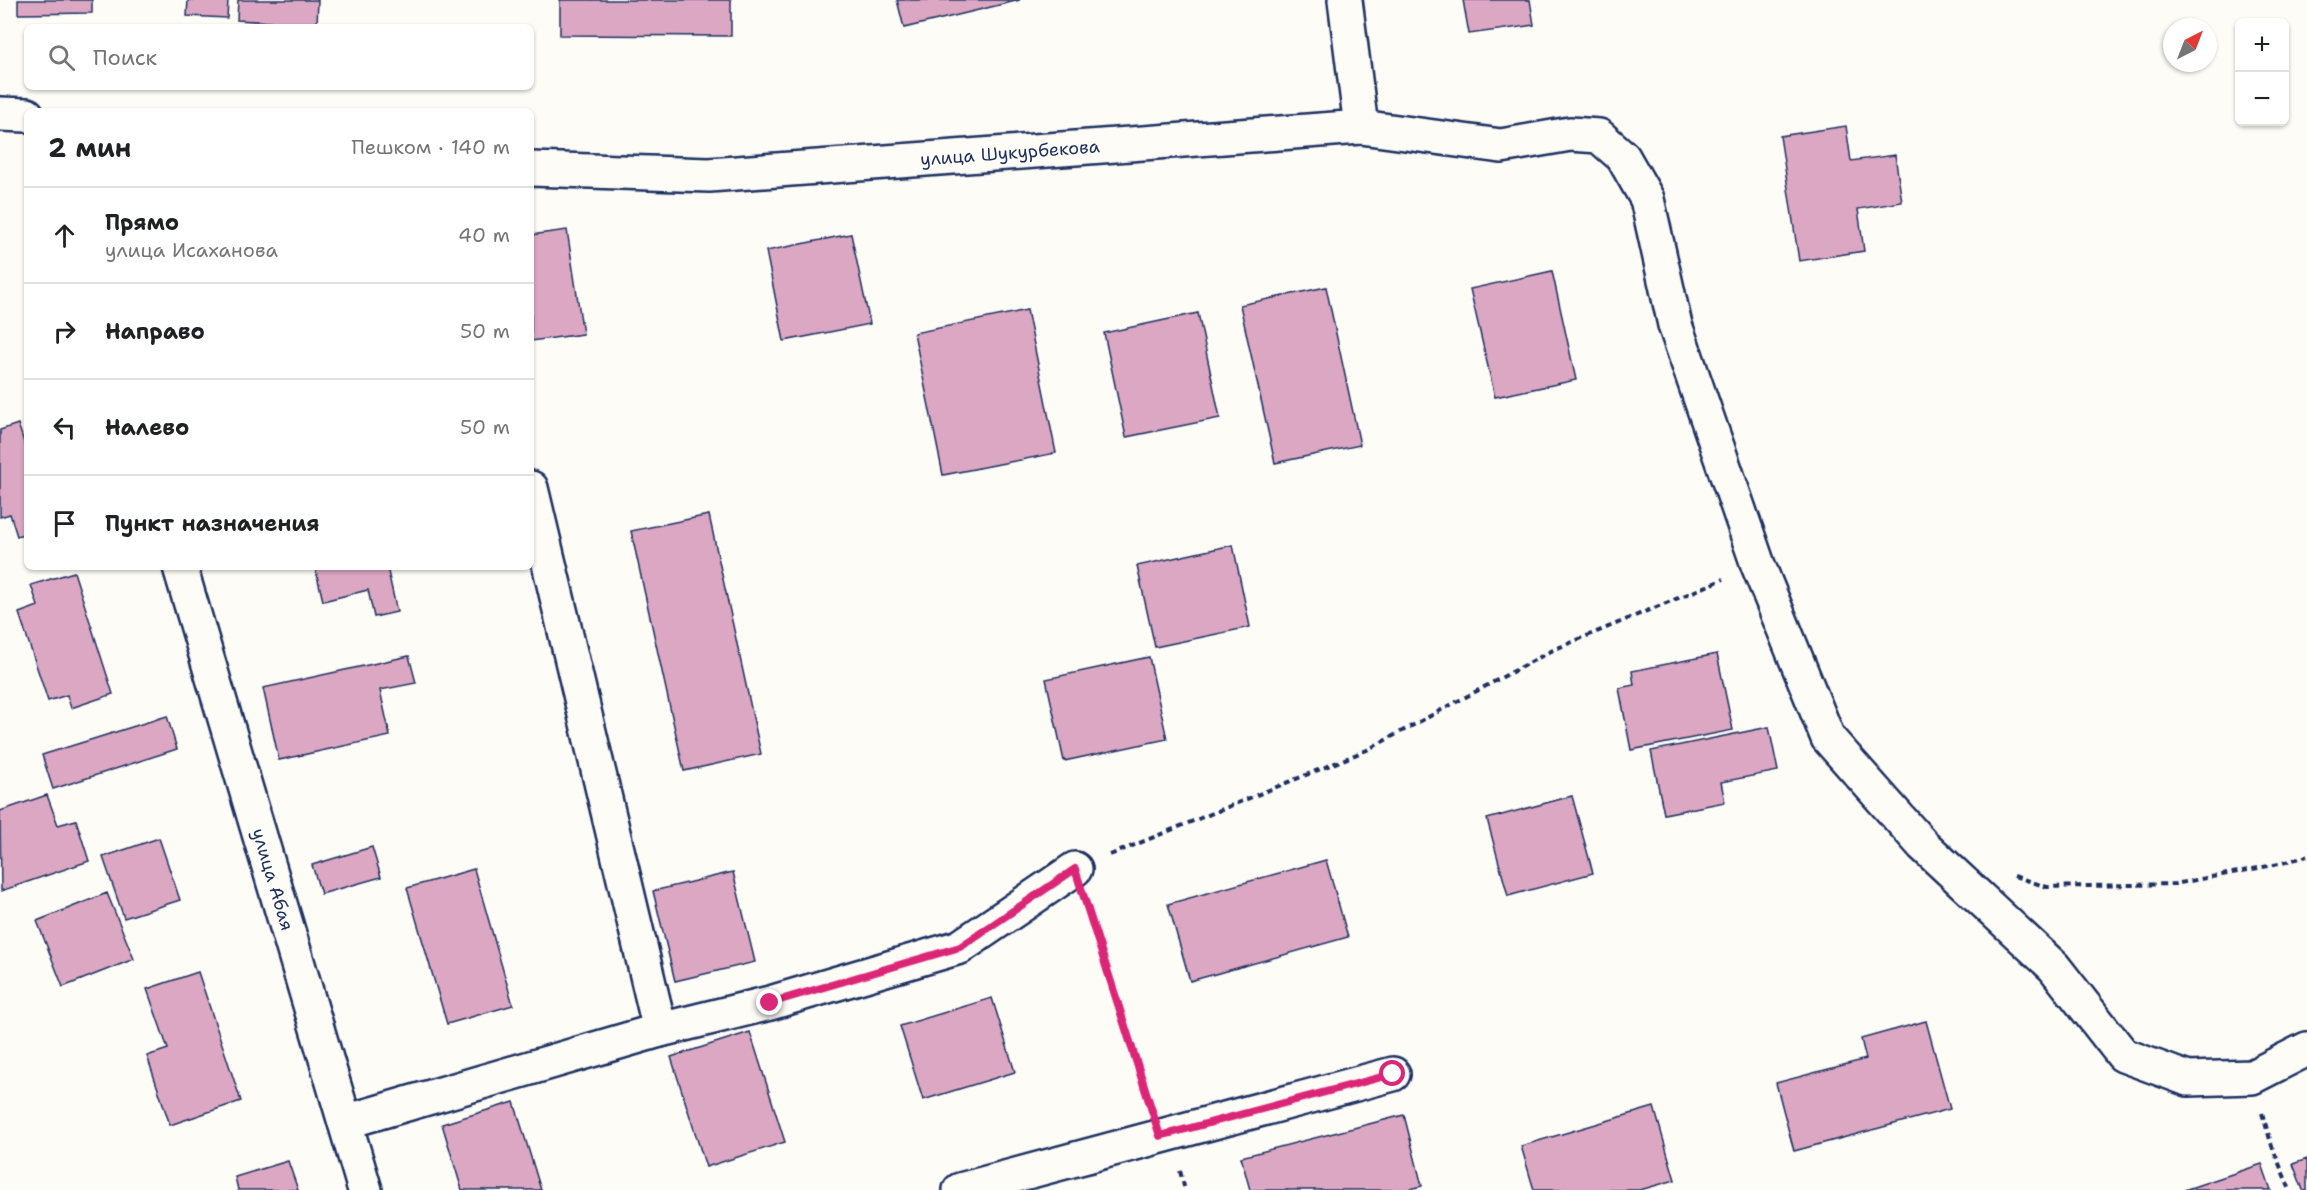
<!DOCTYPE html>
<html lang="ru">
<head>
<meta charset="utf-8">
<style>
	body { margin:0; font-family:"Shantell Sans",sans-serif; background:#f6f6f6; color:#202124 }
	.controls { position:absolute; right:18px; top:18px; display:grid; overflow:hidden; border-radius:9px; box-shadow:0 2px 4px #0004 }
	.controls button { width:54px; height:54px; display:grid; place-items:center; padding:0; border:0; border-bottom:2px solid #e0e0e0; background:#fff; color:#202124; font:30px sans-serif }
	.compass { position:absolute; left:2163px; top:18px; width:54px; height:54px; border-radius:50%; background:#fff; box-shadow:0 2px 4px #0004; rotate:42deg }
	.stop { position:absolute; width:18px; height:18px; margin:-14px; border:4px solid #db2777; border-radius:50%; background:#fff }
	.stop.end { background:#db2777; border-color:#fff; box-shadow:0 2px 6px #0008 }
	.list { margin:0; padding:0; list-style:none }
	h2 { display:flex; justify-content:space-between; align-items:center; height:78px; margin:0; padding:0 24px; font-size:26px }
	h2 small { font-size:20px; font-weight:400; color:#757577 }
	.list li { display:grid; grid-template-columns:39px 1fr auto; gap:18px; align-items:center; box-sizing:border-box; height:96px; padding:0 24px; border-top:2px solid #e0e0e0 }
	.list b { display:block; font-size:22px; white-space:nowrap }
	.list p { margin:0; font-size:20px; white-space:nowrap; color:#757577 }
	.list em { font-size:20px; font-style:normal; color:#757577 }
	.icon { flex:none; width:33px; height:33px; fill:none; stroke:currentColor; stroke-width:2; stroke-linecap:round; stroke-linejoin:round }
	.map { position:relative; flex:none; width:2307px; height:1190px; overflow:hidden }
	.search { position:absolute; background:#fff; box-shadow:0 2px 4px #0004; left:24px; top:24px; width:510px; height:66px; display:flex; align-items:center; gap:15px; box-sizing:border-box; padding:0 21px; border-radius:9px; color:#757577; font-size:22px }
	.panel { position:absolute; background:#fff; box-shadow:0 2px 4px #0004; left:24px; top:108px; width:510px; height:462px; border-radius:9px }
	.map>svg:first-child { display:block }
</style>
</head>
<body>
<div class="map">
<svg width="2307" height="1190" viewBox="0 0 2307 1190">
	<rect width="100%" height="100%" fill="#fdfcf7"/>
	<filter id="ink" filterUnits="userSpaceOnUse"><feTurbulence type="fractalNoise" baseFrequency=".0167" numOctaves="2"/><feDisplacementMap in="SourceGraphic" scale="12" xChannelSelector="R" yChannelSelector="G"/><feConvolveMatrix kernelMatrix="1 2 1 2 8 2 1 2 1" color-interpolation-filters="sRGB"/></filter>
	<g filter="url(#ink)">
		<path fill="#dba7c2" stroke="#1b2f5e" stroke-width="1.5" d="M18 0H92V13L18 14Z
			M188 0H228L227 18 187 16Z
			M238 0H318L317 25 237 20Z
			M560 0H731V36L560 35Z
			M897 0H1020L904 28Z
			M1463 0H1530L1534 25 1469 34Z
			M1846 126 1851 161 1895 155 1902 202 1858 209 1864 251 1799 261 1780 136Z
			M567 230 583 334 531 341V235Z
			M851 234 870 324 784 341 766 251Z
			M1552 271 1576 380 1495 397 1470 289Z
			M1326 287 1360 445 1275 463 1240 305Z
			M1027 310 1056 453 943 475 914 333Z
			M1198 313 1220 418 1126 437 1104 333Z
			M18 424 27 451V533L17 536 10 514 0 517V430Z
			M709 515 761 754 684 771 631 531Z
			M1233 545 1250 627 1155 647 1137 566Z
			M315 567H387L397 612 374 617 368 590 323 601Z
			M74 572 113 694 71 708 67 695 48 701 19 613 38 606 31 585Z
			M1717 654 1733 730 1631 750 1619 688 1634 685 1632 671Z
			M409 656 416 683 380 690 390 736 279 760 263 688Z
			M1149 657 1167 739 1064 761 1046 679Z
			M167 716 177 749 53 789 42 755Z
			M1769 727 1778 771 1721 782 1725 802 1664 814 1651 751Z
			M47 795 58 825 76 820 89 861 1 891 0 811Z
			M1572 796 1593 873 1508 896 1487 819Z
			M159 838 180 900 124 918 103 857Z
			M372 847 381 877 321 894 312 865Z
			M1326 860 1348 937 1190 981 1168 904Z
			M474 869 513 1005 447 1024 407 888Z
			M733 872 755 962 675 981 653 891Z
			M107 893 134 959 63 987 37 921Z
			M198 972 241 1101 170 1125 147 1056 168 1049 147 989Z
			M992 998 1015 1072 923 1100 900 1026Z
			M1926 1021 1950 1109 1794 1151 1776 1083 1866 1059 1861 1039Z
			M750 1032 785 1142 706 1167 671 1057Z
			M514 1102 541 1190H462L442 1124Z
			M1654 1107 1675 1180 1640 1190H1534L1521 1146Z
			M1404 1115 1422 1186 1407 1190H1250L1241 1157Z
			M2307 1159V1190H2303L2293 1164Z
			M288 1161 298 1190H238L235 1177Z
			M2262 1164 2271 1190H2184Z"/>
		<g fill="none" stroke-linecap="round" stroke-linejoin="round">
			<g stroke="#1b2f5e" stroke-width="38">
				<g id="minor">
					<path d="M0 114 27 115"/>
					<path d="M1361 127 1501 146 1570 134 1599 136 1623 157 1647 199 1675 325 1758 565 1828 738 1923 845 2054 967 2123 1055 2188 1079 2252 1077 2307 1049"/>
					<path id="s1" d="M531 169 709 175 1361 127 1345 0"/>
					<path d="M531 488 660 1030"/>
					<path id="s2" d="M180 567 365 1190"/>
					<path d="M345 1122 660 1030 770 1003 960 947 1075 869"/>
					<path d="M960 1190 1393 1074"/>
				</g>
			</g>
			<path stroke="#1b2f5e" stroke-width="4" stroke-dasharray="6 4.5" stroke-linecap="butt" d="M1110 855 1367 750 1553 650 1724 579
				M2014 876 2047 887 2175 884 2279 864 2307 856
				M1086 906 1149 1101
				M2262 1113 2273 1149 2290 1190
				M1180 1171 1185 1190"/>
			<use href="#minor" stroke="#fdfcf7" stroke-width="33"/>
		</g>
	</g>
	<g fill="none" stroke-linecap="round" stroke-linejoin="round" filter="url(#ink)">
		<path stroke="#db2777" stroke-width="8" d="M770 1003 960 947 1075 869 1160 1136 1393 1074"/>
	</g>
	<g text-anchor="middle" stroke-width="4.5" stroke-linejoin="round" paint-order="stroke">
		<g font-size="18" fill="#1b2f5e" stroke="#fdfcf7">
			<text dy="6" stroke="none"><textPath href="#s1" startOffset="480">улица Шукурбекова</textPath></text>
			<text dy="6" stroke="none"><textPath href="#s2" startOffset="326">улица Абая</textPath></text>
		</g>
	</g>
</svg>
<div class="controls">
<button>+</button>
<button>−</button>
</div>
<svg class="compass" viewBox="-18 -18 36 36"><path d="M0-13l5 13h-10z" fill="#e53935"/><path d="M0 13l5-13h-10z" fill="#757577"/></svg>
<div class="stop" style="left:1393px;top:1074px"></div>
<div class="stop end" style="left:770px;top:1003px"></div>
<div class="search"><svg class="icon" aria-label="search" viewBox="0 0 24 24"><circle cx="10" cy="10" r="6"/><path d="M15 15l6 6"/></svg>Поиск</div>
<section class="panel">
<h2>2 мин<small>Пешком · 140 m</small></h2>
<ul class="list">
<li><svg class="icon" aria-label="ahead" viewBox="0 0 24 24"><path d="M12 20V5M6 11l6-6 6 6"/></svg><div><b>Прямо</b><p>улица Исаханова</p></div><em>40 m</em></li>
<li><svg class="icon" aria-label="right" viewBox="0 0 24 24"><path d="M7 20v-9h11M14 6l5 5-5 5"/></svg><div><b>Направо</b></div><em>50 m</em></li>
<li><svg class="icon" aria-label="left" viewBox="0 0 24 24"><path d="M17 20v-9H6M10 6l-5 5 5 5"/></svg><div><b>Налево</b></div><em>50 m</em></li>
<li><svg class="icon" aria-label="arrive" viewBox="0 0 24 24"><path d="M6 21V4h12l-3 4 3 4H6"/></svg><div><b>Пункт назначения</b></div></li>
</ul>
</section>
</div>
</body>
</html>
